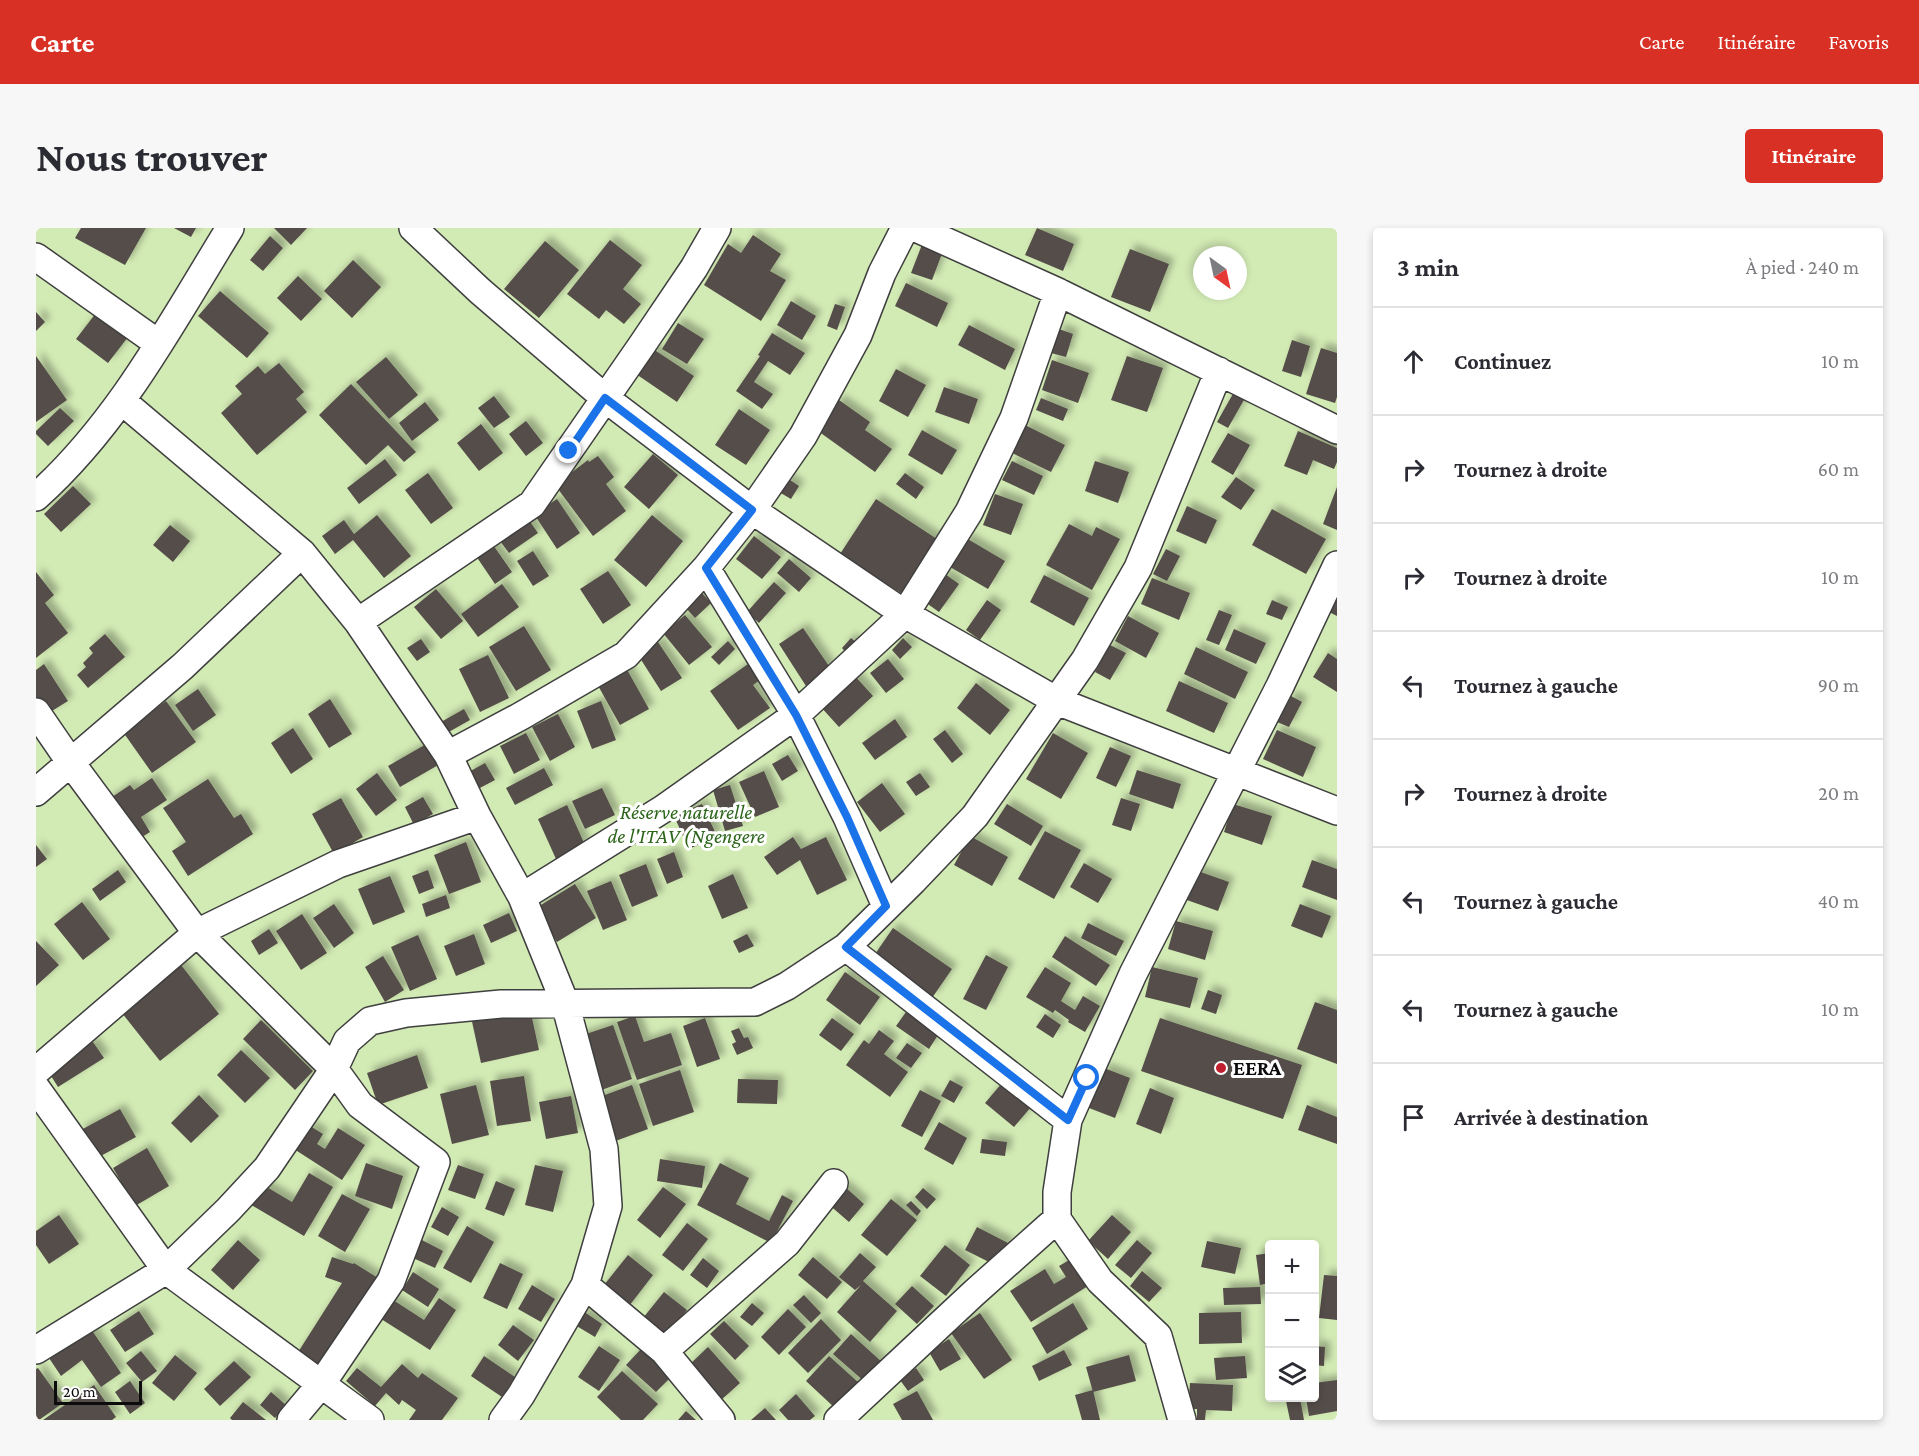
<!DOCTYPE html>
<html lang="fr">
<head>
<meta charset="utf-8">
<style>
	body { margin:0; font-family:"Crimson Pro",serif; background:#f7f7f7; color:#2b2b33 }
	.controls { position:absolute; right:18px; bottom:18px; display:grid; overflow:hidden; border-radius:6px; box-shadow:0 3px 9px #0003 }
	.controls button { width:54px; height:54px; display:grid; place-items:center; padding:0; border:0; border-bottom:2px solid #e1e1e2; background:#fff; color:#2b2b33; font:30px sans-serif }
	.compass { position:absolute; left:1157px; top:18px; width:54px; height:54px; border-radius:50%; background:#fff; box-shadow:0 3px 9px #0003; rotate:147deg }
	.scale { position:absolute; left:18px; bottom:15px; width:88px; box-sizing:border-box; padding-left:6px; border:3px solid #0c0c0c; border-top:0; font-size:16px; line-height:21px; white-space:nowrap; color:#0c0c0c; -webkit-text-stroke:4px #fff; paint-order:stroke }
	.stop { position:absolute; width:18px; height:18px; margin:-14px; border:4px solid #1a73e8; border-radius:50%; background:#fff }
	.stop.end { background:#1a73e8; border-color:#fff; box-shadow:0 2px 6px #0008 }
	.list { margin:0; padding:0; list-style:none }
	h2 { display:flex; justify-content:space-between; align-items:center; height:78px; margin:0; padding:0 24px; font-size:26px }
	h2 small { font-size:20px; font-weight:400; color:#7c7c81 }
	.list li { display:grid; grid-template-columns:39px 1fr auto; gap:18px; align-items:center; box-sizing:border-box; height:108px; padding:0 24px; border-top:2px solid #e1e1e2 }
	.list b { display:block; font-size:22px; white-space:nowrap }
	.list em { font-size:20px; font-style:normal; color:#7c7c81 }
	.icon { flex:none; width:33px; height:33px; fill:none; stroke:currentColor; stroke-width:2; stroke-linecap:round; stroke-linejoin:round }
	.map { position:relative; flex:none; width:1301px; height:1192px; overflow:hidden; border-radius:6px }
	header { display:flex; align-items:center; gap:36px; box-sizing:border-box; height:84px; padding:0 30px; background:#d93025; color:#fff }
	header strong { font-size:28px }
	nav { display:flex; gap:33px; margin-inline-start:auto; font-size:21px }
	.intro { display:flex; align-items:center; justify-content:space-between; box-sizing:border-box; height:144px; padding:0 36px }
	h1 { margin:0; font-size:42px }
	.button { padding:15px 27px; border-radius:6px; background:#d93025; color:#fff; font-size:21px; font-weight:700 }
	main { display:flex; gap:36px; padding:0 36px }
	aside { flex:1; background:#fff; border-radius:6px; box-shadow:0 3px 9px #0003 }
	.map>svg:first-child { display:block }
</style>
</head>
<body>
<header>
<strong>Carte</strong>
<nav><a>Carte</a><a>Itinéraire</a><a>Favoris</a></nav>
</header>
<div class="intro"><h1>Nous trouver</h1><a class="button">Itinéraire</a></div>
<main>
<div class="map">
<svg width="1301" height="1192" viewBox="0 0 1301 1192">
	<defs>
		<filter id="shadow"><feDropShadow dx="5.5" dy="-5.5" stdDeviation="3" flood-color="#0004"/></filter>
	</defs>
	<rect width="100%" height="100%" fill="#fffbeb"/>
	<path fill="#d2eab4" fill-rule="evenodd" d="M0 0H1301V1192H0ZM1166 27H1202V63H1166ZM1234 1016H1278V1170H1234Z"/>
	<path fill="#554d48" filter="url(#shadow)" d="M45 0H110L89 37 39 10Z
		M138 0H160L155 9Z
		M238 0H271L255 17Z
		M1001 0 1038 16 1027 43 989 27Z
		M717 7 745 26 734 43 750 52 725 93 668 57 692 16 705 25Z
		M234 8 247 20 227 43 214 32Z
		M574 12 606 37 587 61 605 76 588 96 570 82 563 91 531 66Z
		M509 13 543 42 503 90 468 61Z
		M887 14 907 23 896 52 875 45Z
		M1094 21 1133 36 1114 84 1075 69Z
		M317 32 345 59 316 90 288 63Z
		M262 48 286 71 265 93 241 70Z
		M870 55 912 75 901 99 859 78Z
		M184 63 233 105 211 130 162 88Z
		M755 73 780 88 766 112 741 97Z
		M799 76 809 79 801 102 791 98Z
		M0 84 9 94 0 103Z
		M60 85 92 109 72 135 40 111Z
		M642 95 668 111 651 136 626 121Z
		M933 97 979 121 969 142 922 117Z
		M1023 101 1037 106 1030 129 1015 125Z
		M736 105 769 125 754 147 732 133 718 154 737 166 726 181 700 163 724 128 722 127Z
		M1256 112 1274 118 1265 149 1246 143Z
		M1285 120 1301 125V169L1299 175 1270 166Z
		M617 121 658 148 641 174 600 146Z
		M0 128 31 172 0 194Z
		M1091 128 1127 140 1111 184 1075 172Z
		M350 129 382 167 353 191 320 154Z
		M1016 132 1053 145 1042 175 1006 162Z
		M243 135 268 164 260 171 271 184 221 227 185 185 206 166 199 158 222 138 229 146Z
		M860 141 890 157 872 189 843 173Z
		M315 156 380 224 368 234 352 217 330 237 283 187Z
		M908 159 942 171 933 196 899 184Z
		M1198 164 1209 170 1192 200 1181 194Z
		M458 168 474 189 458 200 442 180Z
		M1005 170 1032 181 1027 193 1000 182Z
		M803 172 834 194 829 202 856 221 839 244 782 203Z
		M389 174 403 192 376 213 363 195Z
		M24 180 38 193 12 218 0 206V203Z
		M703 181 734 202 710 237 679 217Z
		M490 193 507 215 490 228 473 206Z
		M445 196 467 225 443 243 421 215Z
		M989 197 1029 217 1015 244 976 225Z
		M886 202 921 222 906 247 872 227Z
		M1262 203 1301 220V234L1298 241 1277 232 1271 247 1248 238Z
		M1192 205 1214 217 1197 247 1175 234Z
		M617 226 642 247 613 281 588 259Z
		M562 228 578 249 570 256 590 283 557 308 519 257 552 232 553 234Z
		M349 231 361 247 323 276 311 260Z
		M976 233 1007 248 998 267 966 252Z
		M1059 233 1093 244 1082 275 1049 263Z
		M392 245 417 280 395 296 369 262Z
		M869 245 888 259 880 271 860 256Z
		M1200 249 1219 262 1205 282 1185 269Z
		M751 250 763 258 755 271 743 264Z
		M37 258 55 276 25 304 8 286Z
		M1301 259V302L1287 296Z
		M959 266 987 276 975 307 947 297Z
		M521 271 544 305 521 321 498 286Z
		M840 271 904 313 868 367 804 326Z
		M1151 278 1181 292 1170 316 1140 303Z
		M1236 281 1290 311 1270 346 1216 317Z
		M341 287 375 328 348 350 317 312 299 326 286 308 308 292 318 306Z
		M616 287 647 313 610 359 578 332Z
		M490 288 502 305 473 325 461 309Z
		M1033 296 1056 308 1060 299 1084 311 1056 362 1010 337Z
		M134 297 154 313 137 334 117 317Z
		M718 308 745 329 726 351 700 331Z
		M930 310 969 333 952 361 914 339Z
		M455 314 476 344 459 356 438 325Z
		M1130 321 1144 328 1131 353 1117 346Z
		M497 323 513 348 497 358 481 333Z
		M753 331 775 350 763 364 741 345Z
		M572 343 595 377 567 396 544 361Z
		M0 344 18 367 9 375 32 405 0 430Z
		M909 346 923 356 903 384 889 374Z
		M1008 347 1053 370 1038 398 994 374Z
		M1116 350 1154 365 1143 392 1105 376Z
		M738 354 750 365 723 395 711 384Z
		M466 356 483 379 442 409 425 386Z
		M400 361 427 393 405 411 378 379Z
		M664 363 675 375 659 390 649 379Z
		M1301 366V388L1289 382Z
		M951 372 965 382 944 412 930 402Z
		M1236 372 1252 379 1246 392 1230 386Z
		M1183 382 1196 387 1183 417 1170 412Z
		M649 387 676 419 653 437 627 405Z
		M1092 388 1123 405 1110 430 1079 413Z
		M488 398 515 442 480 463 453 419Z
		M767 400 795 441 770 458 743 416Z
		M1198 401 1230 415 1220 436 1189 422Z
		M69 406 89 429 52 460 41 447 50 439 47 435 57 425 53 420Z
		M815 410 821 415 811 426 806 420Z
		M867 410 876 419 864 431 856 422Z
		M385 411 394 424 381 433 371 420Z
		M692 413 699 421 683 437 675 429Z
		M622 414 646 450 625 463 602 427Z
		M1074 417 1090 425 1074 452 1059 444Z
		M1160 419 1212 444 1199 471 1148 446Z
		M1292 425 1301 431V464L1277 449Z
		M452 427 473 470 444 484 423 441Z
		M852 431 868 451 850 465 834 445Z
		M8 436 32 473 11 486 0 469V442Z
		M712 436 724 452 717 457 734 480 702 502 674 463Z
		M589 438 613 481 584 497 560 454Z
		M818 447 837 468 803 499 784 478Z
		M1143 453 1192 475 1178 505 1130 483Z
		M940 455 974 482 954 507 921 480Z
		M162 461 180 487 157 503 139 477Z
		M1255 468 1266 474 1253 499 1241 494Z
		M294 471 316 506 293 520 272 486Z
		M130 473 160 514 116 545 87 504Z
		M565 473 580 512 556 521 541 483Z
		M428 481 434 492 411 505 405 494Z
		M522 486 539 519 514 533 496 499Z
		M859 491 871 509 839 532 826 515Z
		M257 500 277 531 255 546 235 515Z
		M909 502 927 526 916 535 897 511Z
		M1241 502 1280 519 1267 549 1227 531Z
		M490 505 504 532 478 546 464 518Z
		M1017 505 1052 525 1025 571 990 551Z
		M392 515 404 536 364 559 352 538Z
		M1074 519 1095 528 1080 559 1060 550Z
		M752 527 762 543 746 553 736 536Z
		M449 535 459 552 440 562 431 545Z
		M508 540 517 557 479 577 470 560Z
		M1101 542 1145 556 1137 581 1093 566Z
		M728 543 743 579 719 589 703 554Z
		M341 545 361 572 340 588 320 561Z
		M884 545 894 559 880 568 870 554Z
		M116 550 131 572 105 589 114 604 98 614 70 573 94 557 98 562Z
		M172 551 198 590 205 586 217 606 152 648 136 623 150 614 127 580Z
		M846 555 869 586 844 604 821 574Z
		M694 557 707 598 689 603 677 562Z
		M566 560 579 587 549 601 536 573Z
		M387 569 397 586 378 597 369 579Z
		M305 570 327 609 298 626 276 586Z
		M1085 570 1104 576 1095 603 1076 597Z
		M666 576 681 608 653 621 638 588Z
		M971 576 1007 598 995 618 958 596Z
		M1197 576 1236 588 1226 617 1188 604Z
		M531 577 549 617 520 631 502 591Z
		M1009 603 1045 622 1018 671 982 651Z
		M934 608 972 629 956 658 918 637Z
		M757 609 765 621 790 609 811 652 781 667 764 632 741 647 728 629Z
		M430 614 445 654 413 666 398 627Z
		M0 617 11 631 0 639Z
		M638 624 647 649 631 656 621 631Z
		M1276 632 1301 641V672L1266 659Z
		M1048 635 1076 651 1062 675 1034 659Z
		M610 636 622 668 596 679 583 647Z
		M82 642 90 654 64 673 56 661Z
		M392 642 398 660 383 666 376 648Z
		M1159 642 1193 654 1182 683 1148 671Z
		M697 646 712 680 686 691 672 658Z
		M354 648 369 684 337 697 322 661Z
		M575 653 591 692 567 702 551 663Z
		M539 656 560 690 521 714 500 680Z
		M410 667 414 680 390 689 386 676Z
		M46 674 74 711 47 732 18 696Z
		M298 676 318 705 298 720 277 690Z
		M1264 676 1295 688 1286 710 1255 698Z
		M473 685 481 703 455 715 447 697Z
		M266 686 291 725 265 742 240 703Z
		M1140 693 1177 703 1169 732 1132 721Z
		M1052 695 1088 713 1080 728 1045 710Z
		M857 700 916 741 896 770 837 729Z
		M233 701 242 715 223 727 215 713Z
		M438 706 449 736 420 748 408 718Z
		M711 706 718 718 703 725 697 713Z
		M382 707 401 751 374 763 355 719Z
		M1029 708 1074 737 1060 758 1016 729Z
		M0 713 23 737 0 758Z
		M950 727 972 739 950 782 927 771Z
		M347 728 368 762 349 774 329 739Z
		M142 733 183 786 124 833 82 780Z
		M1009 739 1035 755 1025 773 1039 782 1047 768 1064 778 1049 804 1032 794 1033 792 1019 782 1017 785 990 769Z
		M1116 739 1162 750 1154 780 1109 769Z
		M809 744 844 769 824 797 790 772Z
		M1172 762 1186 767 1180 786 1165 781Z
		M1279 774 1301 782V836L1261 821Z
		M493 776 503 822 445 835 435 789Z
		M870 784 902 807 893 821 860 798Z
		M1009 786 1025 797 1017 810 1000 799Z
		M599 788 608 814 635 805 646 837 601 852 581 794Z
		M669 790 684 831 661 839 647 798Z
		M796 790 818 806 805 823 783 807Z
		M1124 790 1266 837 1247 891 1105 843Z
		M225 792 277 843 259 862 207 811Z
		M577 797 596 851 560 864 541 809Z
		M703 800 708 810 712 809 717 820 701 827 696 816 700 814 695 803Z
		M843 802 858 813 848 826 872 844 854 869 810 837 828 812 833 816Z
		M57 814 68 830 22 859 12 843Z
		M871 815 886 825 875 840 860 830Z
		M205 822 234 850 209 875 181 847Z
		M381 827 392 860 342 877 331 845Z
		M1068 840 1094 850 1079 890 1053 880Z
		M644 842 658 884 617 898 603 856Z
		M488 848 495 893 461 898 454 853Z
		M702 851 742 852 741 876 701 875Z
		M914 852 927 859 918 875 905 868Z
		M966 855 995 879 978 899 949 875Z
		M440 857 453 907 416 916 404 866Z
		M596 857 612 901 574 915 558 871Z
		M1114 860 1138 870 1125 906 1100 896Z
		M884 862 905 873 886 909 865 898Z
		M163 867 183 888 155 915 135 895Z
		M535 868 542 905 510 911 503 874Z
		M1271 877 1301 889V916L1262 902Z
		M84 881 100 909 59 931 43 903Z
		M903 894 931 910 917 937 888 921Z
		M274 898 287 906 281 916 289 921 302 900 329 917 306 952 258 921Z
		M946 911 971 914 969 928 944 925Z
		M111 920 133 958 99 978 77 940Z
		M624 931 669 938 666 960 621 953Z
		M330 935 367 948 356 981 319 968Z
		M684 935 713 950 700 976 733 993 746 967 757 973 735 1015 661 977Z
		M422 937 448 946 439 971 412 962Z
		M499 937 527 943 517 984 489 977Z
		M273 945 297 959 268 1008 212 975 224 955 256 974Z
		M460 953 479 961 468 988 449 981Z
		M807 957 828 976 813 994 791 975Z
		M627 959 650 976 624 1010 601 992Z
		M887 960 900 971 891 981 879 969Z
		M306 966 334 981 309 1024 282 1008Z
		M855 971 881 992 851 1028 825 1007Z
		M875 973 885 983 881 988 870 977Z
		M406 979 423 989 412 1008 395 999Z
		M23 987 43 1016 13 1036 0 1017V1003Z
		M1076 987 1095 1004 1072 1031 1052 1013Z
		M651 995 672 1011 647 1043 626 1027Z
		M431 998 458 1014 435 1055 407 1040Z
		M941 999 972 1015 961 1038 929 1022Z
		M202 1012 224 1032 197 1062 175 1042Z
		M386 1012 407 1023 399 1040 377 1030Z
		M1101 1012 1116 1025 1095 1050 1079 1037Z
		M1171 1013 1205 1020 1199 1046 1165 1039Z
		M909 1017 934 1037 910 1068 884 1048Z
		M824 1025 840 1039 827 1053 861 1083 834 1114 801 1084 825 1057 819 1062 803 1049Z
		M1234 1025V1055L1224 1057 1220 1027Z
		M592 1027 617 1047 590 1082 564 1062Z
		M296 1029 317 1036 318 1035 342 1050 282 1143 259 1129 306 1055 289 1049Z
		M777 1029 806 1054 791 1071 762 1047Z
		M667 1030 683 1043 671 1060 654 1047Z
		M1035 1031 1052 1058 995 1094 974 1063 1009 1041 1018 1056 1030 1049 1023 1038Z
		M464 1035 487 1046 471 1081 447 1070Z
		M1106 1043 1126 1060 1113 1074 1094 1058Z
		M377 1044 403 1061 392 1079 366 1062Z
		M1288 1047 1301 1048V1092L1283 1090Z
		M496 1057 519 1071 505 1094 482 1081Z
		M876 1058 898 1078 881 1096 859 1076Z
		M1224 1059 1225 1076 1188 1077 1187 1060Z
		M628 1064 651 1082 630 1108 607 1090Z
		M768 1067 785 1085 775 1095 757 1077Z
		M354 1070 388 1092 403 1070 420 1082 394 1122 342 1089Z
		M716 1075 728 1085 716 1098 704 1089Z
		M1037 1075 1052 1101 1011 1126 996 1100Z
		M752 1081 770 1099 743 1127 725 1109Z
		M103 1083 118 1106 89 1124 74 1102Z
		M547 1083 566 1096 559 1109 539 1097Z
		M1205 1084 1206 1115 1163 1116V1085Z
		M944 1085 976 1132 948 1151 915 1105Z
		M785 1091 805 1112 772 1145 752 1125Z
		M688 1093 713 1118 699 1132 674 1106Z
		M477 1097 498 1112 482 1133 462 1117Z
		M55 1101 85 1145 65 1159 46 1132 25 1148 13 1130Z
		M815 1106 847 1135 829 1154 797 1126Z
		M913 1111 925 1131 904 1143 893 1124Z
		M563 1118 584 1132 563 1163 542 1149Z
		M1278 1118 1289 1119 1288 1138 1278 1137Z
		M672 1119 704 1155 684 1173 652 1138Z
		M606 1120 636 1148 620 1164 590 1137Z
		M1028 1122 1036 1137 1003 1153 996 1138Z
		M105 1123 121 1143 106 1154 90 1135Z
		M139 1127 161 1145 138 1173 116 1155Z
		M1093 1127 1100 1153 1057 1164 1050 1139Z
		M448 1128 479 1149 466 1169 435 1148Z
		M793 1128 823 1155 800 1181 770 1153Z
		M1209 1128 1211 1150 1180 1152 1178 1130Z
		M198 1133 215 1149 184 1178 168 1161Z
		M366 1136 382 1150 386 1145 422 1170 406 1192H373L380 1182 366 1172 363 1177 350 1165 339 1178 310 1153 321 1140 345 1159Z
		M2 1140 27 1175 3 1192 0 1190V1141Z
		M880 1140 888 1152 872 1163 864 1152Z
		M586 1143 622 1176 607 1192H585L561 1169Z
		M1301 1152V1183L1273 1188 1270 1170H1278V1155Z
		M94 1153 109 1175 94 1186 79 1164Z
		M1154 1155 1197 1157 1196 1183 1170 1182 1169 1192H1161V1181H1152Z
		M58 1157 80 1189 76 1192H7Z
		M1057 1162 1064 1192H1046L1039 1167Z
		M881 1163 897 1192H866L857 1176Z
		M235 1164 250 1177 239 1190 224 1177Z
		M760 1166 779 1188 774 1192H752L743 1182Z
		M1264 1170 1268 1192H1254L1250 1173Z
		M207 1174 230 1192H196L194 1190Z
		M729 1180 740 1192H715Z
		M650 1183 660 1192H642Z"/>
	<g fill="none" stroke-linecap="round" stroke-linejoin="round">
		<g stroke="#3f3f3f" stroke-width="30">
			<path id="street" d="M377 0 444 63 569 170 716 282 869 386 1021 473 1301 583
				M880 0 1022 64 1301 202
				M0 29 123 116
				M86 173 266 325 322 394 412 527 441 588 486 669 529 775 568 921 572 978 549 1057 485 1167 467 1192
				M0 269C83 195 136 94 194 0
				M670 340 760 487 811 589 850 678
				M322 394 496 276 606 117 658 40 681 0
				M0 484 35 535 161 705 298 841 324 877 400 934 355 1053 286 1155 255 1192
				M412 527 485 488 590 427 670 340 716 282 767 208 822 107 846 45 869 0
				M0 564 146 439 266 325
				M486 669 627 581 760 487 869 386 933 284 978 190 1022 64
				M810 719 1032 892
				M0 843 161 705 302 636 441 588
				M0 860 130 1042 334 1192
				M1021 991 1064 1053 1122 1108 1146 1192
				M549 1057 628 1123 685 1192
				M0 1122 130 1042 192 982 231 940 298 841 311 813 334 793 370 785 465 776 719 774 751 758 810 719 877 653 939 588 1049 432 1102 340 1183 143
				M628 1123 751 1015 798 955
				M802 1192 938 1065 1021 991V964L1032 892 1097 746 1244 458 1301 337"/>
		</g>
		<use href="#street" stroke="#fff" stroke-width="27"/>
	</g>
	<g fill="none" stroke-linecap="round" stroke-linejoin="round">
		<path stroke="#1a73e8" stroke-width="8" d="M533 223 569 170 716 282 670 340 760 487 811 589 850 678 810 719 1032 892 1051 850"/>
	</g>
	<circle fill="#c0202d" stroke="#fff" stroke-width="2" cx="1185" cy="840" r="6"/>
	<g text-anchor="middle" stroke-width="6" stroke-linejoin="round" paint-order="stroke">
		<g font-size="21" font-style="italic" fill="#2d661b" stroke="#fff">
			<text x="650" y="591">Réserve naturelle<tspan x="650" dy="24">de l'ITAV (Ngengere</tspan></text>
		</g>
		<g font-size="21" font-weight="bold" fill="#0c0c0c" stroke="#fff" text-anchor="start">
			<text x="1197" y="847">EERA</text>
		</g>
	</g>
</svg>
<div class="controls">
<button>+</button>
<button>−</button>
<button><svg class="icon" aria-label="layers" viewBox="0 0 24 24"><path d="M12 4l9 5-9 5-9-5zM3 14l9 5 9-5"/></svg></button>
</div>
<svg class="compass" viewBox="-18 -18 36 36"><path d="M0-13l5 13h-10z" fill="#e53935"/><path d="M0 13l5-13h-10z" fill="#7c7c81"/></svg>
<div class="scale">20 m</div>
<div class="stop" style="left:1051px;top:850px"></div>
<div class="stop end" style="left:533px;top:223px"></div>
</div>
<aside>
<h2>3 min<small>À pied · 240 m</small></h2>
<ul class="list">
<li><svg class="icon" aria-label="ahead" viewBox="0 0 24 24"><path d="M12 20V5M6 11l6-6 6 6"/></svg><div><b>Continuez</b></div><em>10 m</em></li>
<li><svg class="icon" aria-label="right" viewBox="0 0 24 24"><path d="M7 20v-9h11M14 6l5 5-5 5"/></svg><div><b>Tournez à droite</b></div><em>60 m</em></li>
<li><svg class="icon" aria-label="right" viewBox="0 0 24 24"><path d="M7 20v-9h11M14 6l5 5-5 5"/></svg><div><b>Tournez à droite</b></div><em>10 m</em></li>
<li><svg class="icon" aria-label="left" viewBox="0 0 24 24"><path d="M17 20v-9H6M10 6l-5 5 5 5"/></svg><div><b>Tournez à gauche</b></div><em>90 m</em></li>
<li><svg class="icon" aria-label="right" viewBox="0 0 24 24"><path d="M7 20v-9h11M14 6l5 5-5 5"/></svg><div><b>Tournez à droite</b></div><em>20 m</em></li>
<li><svg class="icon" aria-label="left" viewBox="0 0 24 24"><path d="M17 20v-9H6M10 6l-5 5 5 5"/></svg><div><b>Tournez à gauche</b></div><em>40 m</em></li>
<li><svg class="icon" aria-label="left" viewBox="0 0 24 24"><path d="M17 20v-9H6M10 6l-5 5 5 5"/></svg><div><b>Tournez à gauche</b></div><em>10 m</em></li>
<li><svg class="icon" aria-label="arrive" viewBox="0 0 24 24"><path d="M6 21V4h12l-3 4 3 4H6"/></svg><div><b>Arrivée à destination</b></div></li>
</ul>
</aside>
</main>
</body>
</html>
